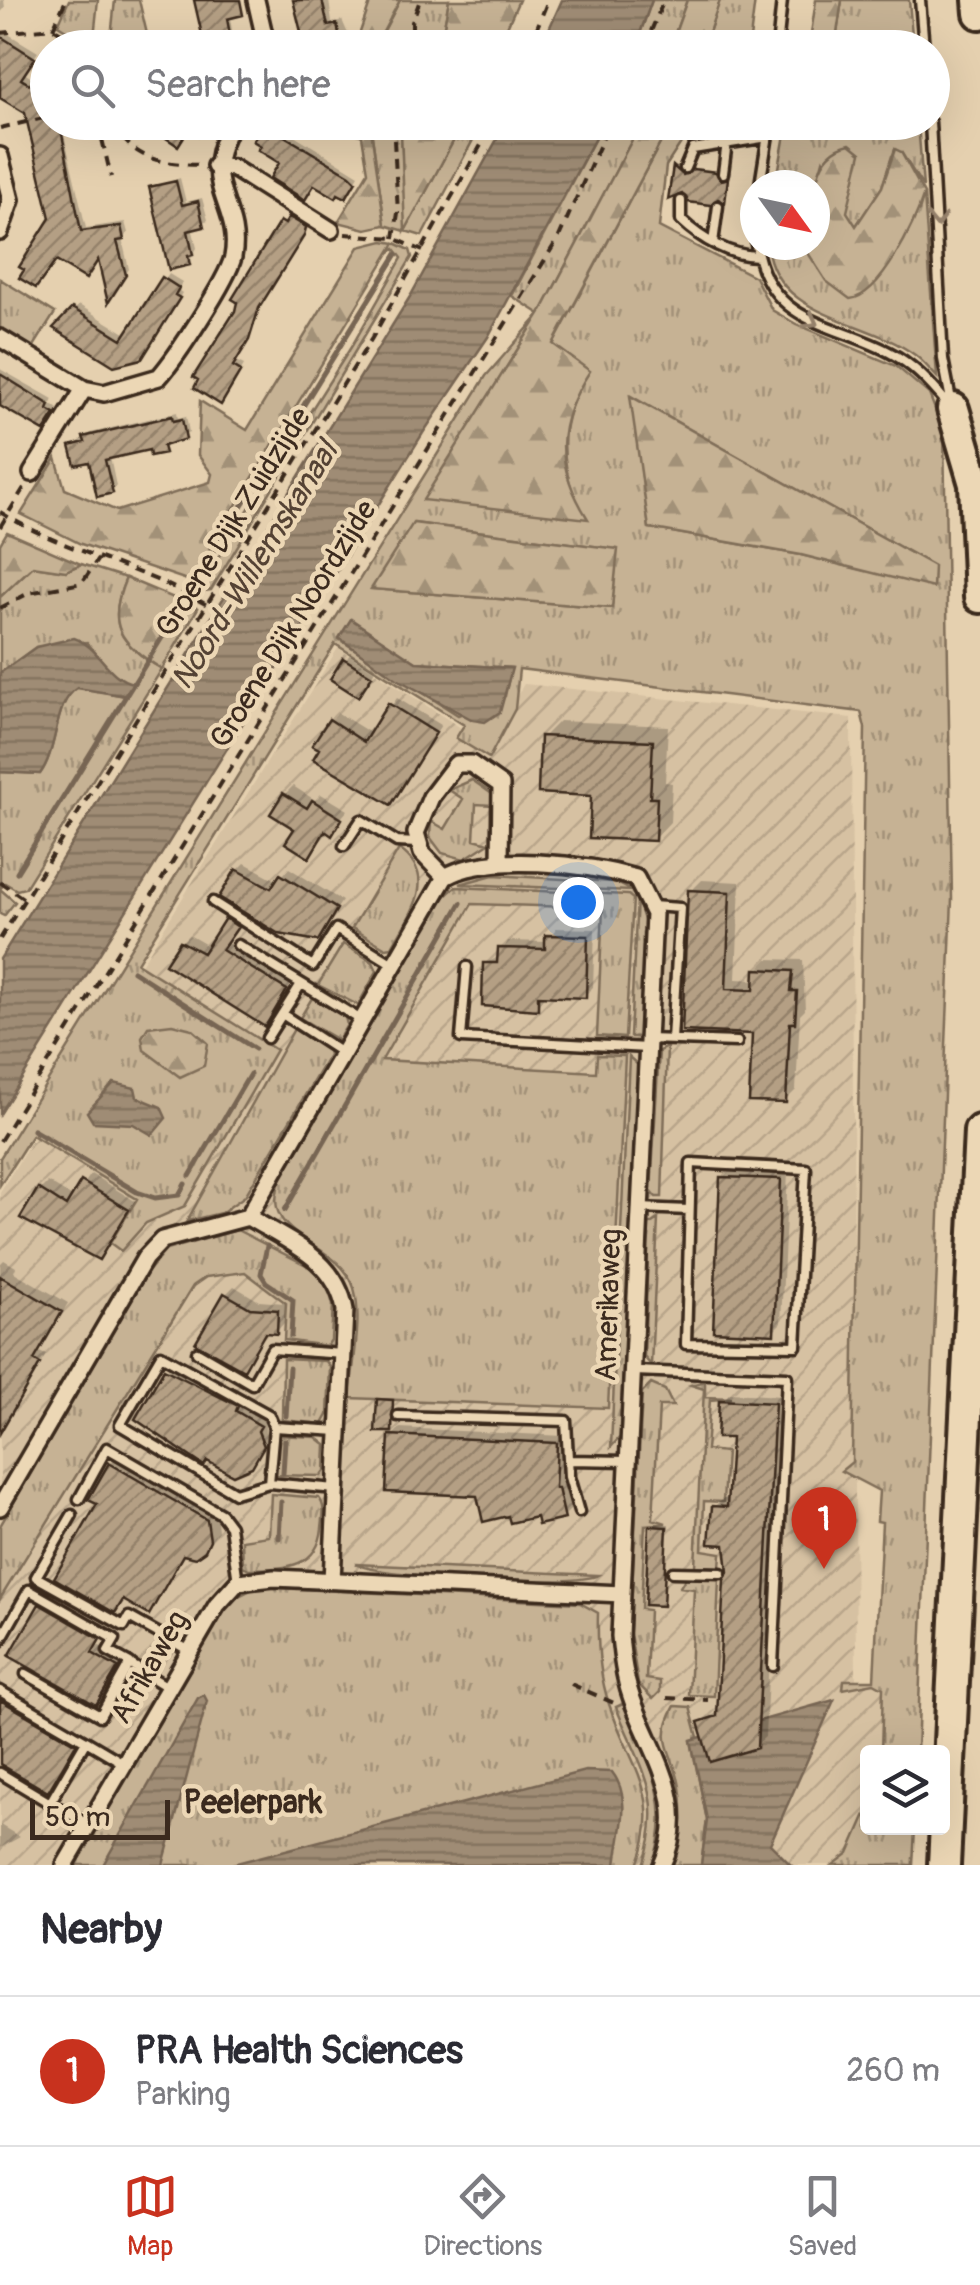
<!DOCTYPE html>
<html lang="en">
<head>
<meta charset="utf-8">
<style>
	body { margin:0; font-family:Pangolin,sans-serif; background:#f7f7f7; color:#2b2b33 }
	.controls { position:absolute; right:30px; bottom:30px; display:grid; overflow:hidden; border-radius:10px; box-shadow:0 10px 40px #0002 }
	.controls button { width:90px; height:90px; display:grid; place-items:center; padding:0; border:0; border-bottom:2px solid #e1e1e2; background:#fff; color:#2b2b33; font:50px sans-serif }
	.compass { position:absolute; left:740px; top:170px; width:90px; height:90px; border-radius:50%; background:#fff; box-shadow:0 10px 40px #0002; rotate:123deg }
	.scale { position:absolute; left:30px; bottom:25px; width:140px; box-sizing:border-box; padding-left:10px; border:5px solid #3b2a1e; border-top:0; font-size:28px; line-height:35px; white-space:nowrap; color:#3b2a1e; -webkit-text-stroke:8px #ecd7b5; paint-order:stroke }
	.you { position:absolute; left:578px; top:902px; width:35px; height:35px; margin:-25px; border:8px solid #fff; border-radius:50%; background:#1a73e8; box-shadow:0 0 0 15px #1a73e833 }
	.badge { display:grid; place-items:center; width:65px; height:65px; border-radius:50%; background:#c8321e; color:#fff; font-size:32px; font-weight:700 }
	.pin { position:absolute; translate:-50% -82px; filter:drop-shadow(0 2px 5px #0008) }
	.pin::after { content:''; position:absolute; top:52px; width:35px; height:30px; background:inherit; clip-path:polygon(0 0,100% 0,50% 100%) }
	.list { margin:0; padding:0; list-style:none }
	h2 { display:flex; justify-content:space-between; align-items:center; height:130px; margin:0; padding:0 40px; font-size:42px }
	h2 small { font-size:32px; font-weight:400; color:#7c7c81 }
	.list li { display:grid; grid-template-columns:65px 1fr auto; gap:30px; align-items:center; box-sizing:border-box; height:150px; padding:0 40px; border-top:2px solid #e1e1e2 }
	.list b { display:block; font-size:38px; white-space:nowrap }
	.list p { margin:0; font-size:32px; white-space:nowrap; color:#7c7c81 }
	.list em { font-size:32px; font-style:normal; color:#7c7c81 }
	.icon { flex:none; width:55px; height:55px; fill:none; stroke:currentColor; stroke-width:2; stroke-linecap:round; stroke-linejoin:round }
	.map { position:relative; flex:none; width:980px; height:1865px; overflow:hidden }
	.search { position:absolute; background:#fff; box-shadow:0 10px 40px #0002; left:30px; right:30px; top:30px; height:110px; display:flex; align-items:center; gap:25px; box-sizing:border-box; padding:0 35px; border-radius:55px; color:#7c7c81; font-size:38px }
	.sheet { height:280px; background:#fff }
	nav { display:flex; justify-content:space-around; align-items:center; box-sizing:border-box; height:140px; border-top:2px solid #e1e1e2; background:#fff; font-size:28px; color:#7c7c81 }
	nav a { display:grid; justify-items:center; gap:5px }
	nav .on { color:#c8321e }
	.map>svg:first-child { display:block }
</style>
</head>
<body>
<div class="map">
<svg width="980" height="1865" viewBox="0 0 980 1865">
	<defs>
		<pattern id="industrial-furrows" width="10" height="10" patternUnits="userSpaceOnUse" patternTransform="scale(2.5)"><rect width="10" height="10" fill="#d6c1a2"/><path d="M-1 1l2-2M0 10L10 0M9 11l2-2" fill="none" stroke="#b9a68b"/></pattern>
		<pattern id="grass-tufts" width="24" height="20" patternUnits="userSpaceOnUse" patternTransform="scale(2.5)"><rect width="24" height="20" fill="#c6b294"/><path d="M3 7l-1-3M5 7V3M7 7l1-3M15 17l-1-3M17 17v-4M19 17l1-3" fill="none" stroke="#a29178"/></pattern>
		<pattern id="forest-firs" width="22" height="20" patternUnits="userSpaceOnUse" patternTransform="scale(2.5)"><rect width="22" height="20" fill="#c6b294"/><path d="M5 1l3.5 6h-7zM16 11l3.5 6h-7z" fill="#a29178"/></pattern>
		<pattern id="water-rules" width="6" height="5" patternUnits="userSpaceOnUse" patternTransform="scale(2.5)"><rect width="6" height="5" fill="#9f8c74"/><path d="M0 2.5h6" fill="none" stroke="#83735f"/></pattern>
		<pattern id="building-hatch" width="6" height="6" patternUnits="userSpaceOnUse" patternTransform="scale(2.5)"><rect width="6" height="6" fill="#b49f84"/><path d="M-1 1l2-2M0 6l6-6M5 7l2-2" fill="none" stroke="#94826b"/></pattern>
	</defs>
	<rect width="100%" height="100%" fill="#e5d0af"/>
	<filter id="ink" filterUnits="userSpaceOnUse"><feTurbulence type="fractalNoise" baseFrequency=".01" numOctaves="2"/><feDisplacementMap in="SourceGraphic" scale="20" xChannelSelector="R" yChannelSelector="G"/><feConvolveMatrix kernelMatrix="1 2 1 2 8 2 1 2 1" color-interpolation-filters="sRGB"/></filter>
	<g filter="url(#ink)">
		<path fill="url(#industrial-furrows)" d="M338 648 487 745 524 684 851 718 856 1686 874 1683 884 1689 881 1752H868L867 1812 857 1836V1865H0V1192Z"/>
		<path fill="url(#grass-tufts)" stroke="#806e59" stroke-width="2.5" fill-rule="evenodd" d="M69 0H98L93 47 58 25Z
			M115 0H139L150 47H110Z
			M400 0H449L440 47 375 48Z
			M652 0H687L670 47 635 48Z
			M720 0H755L749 47H704Z
			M842 0H909L913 47H835Z
			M370 123H408L401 131 406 229 463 123H482L422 236 385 225Z
			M603 123H641L541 312 424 500 574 496C557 449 562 413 589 371L553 345 671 123H694L666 166 659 227 755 277 772 310 796 324 896 366 929 394 944 432 952 899 917 1752H881L883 1688 874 1683 843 1689 844 1680H874L882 1522 877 1521 879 1491 841 1471 852 1462 865 728 861 712 519 669 515 709 489 758 456 738 464 725 335 644 137 963 276 1050 185 1206 146 1223 121 1251 110 1243 137 1199 32 1135 0 1185V1158L486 376 540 314 512 296ZM631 396 933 566V587L801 555 649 528ZM414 523 617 549 612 608 372 589ZM351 620 416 662 511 668 505 696 458 715 339 639Z
			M787 123H918L923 187 901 152 892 156 882 187 856 226 849 219 823 160 815 189V185H776Z
			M924 194 937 377C930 370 923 361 915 355 866 318 775 319 767 245H803V252L919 211Z
			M395 243 410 250 412 257 211 590 197 592 187 587 201 563 196 573 205 578 353 344 402 258 395 249 390 252Z
			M0 279 55 313 31 351 0 332Z
			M81 564 126 578C106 624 119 644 162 669L25 888 17 890 5 883 0 889 15 902 4 916 0 914V772L40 774C59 748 53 704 77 687L126 696 132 683 117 680 87 642 36 647 0 673V597L33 566 66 571Z
			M472 780 492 794V805L476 804 474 839 489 843 464 859 442 853 430 837 431 821 445 829 463 799 449 790Z
			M399 849C440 877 410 914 392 947L386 948 352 928Z
			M493 875 615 882 632 891 460 884Z
			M455 887 628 895 633 899 625 1038 597 1036 603 908 472 904 382 1060 596 1072 597 1055 625 1056 608 1408 350 1398C352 1365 363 1319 354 1288 339 1238 253 1240 282 1177L443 898Z
			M637 898 645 923 639 1037H630Z
			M343 944 373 962 377 971 358 1005 318 985Z
			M312 998 345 1017 347 1025 338 1040 300 1018Z
			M294 1029 328 1050 329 1055 245 1196 221 1213 187 1221Z
			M667 1047 662 1197H656L651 1191 659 1051Z
			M629 1057 638 1065 620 1437 611 1447Z
			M658 1219 651 1365 644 1357 649 1225Z
			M237 1230 312 1268 327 1283 333 1305 331 1340 327 1346 284 1340 286 1303 245 1272 206 1277 193 1286 0 1599V1526L147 1273 166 1250Z
			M283 1359 326 1361 330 1367 328 1415 323 1424 282 1420Z
			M705 1381V1397L731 1398 710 1400 706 1450 726 1452 723 1502 704 1501 702 1550 721 1553 720 1567 695 1566 704 1389 691 1385Z
			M651 1384 665 1390 673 1406H659L653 1519 666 1523 645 1525 641 1609 649 1610 646 1679 660 1681V1692L653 1699 638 1684 630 1633 642 1393Z
			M277 1435 316 1437 326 1445 325 1471 321 1476 275 1475Z
			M271 1494 319 1498C326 1507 323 1517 322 1528 318 1570 282 1568 249 1569L243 1566 242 1540 269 1536Z
			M355 1564 598 1575C576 1588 379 1577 355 1564Z
			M686 1577 719 1579 714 1696 689 1695 694 1589 680 1587Z
			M257 1587 580 1603 598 1613C597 1644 599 1674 609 1704 630 1766 665 1796 637 1865H76L222 1615 233 1599Z
			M623 1704C648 1760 675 1803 652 1865H643C667 1795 640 1768 616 1707Z
			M675 1706 690 1707 698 1737 691 1741 707 1820 701 1865H673C681 1840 685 1814 680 1787 674 1751 654 1742 675 1706Z
			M867 1812 868 1828H915L913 1865H833L849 1853Z"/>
		<path fill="url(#forest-firs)" stroke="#806e59" stroke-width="2.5" d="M371 0H400L375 47H355Z
			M449 0H519L498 47H440Z
			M687 0H720L704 47H670Z
			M816 0H842L835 47H809Z
			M408 122 463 123 405 231 401 131Z
			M336 123H370L385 225 366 229 338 222 368 172 362 136Z
			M641 123H671L553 344 590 371C555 424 554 465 588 519L423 500 541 312Z
			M850 144 861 153 847 212 856 226 882 187 895 149 901 152 924 194C915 222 881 296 850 299L826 281 803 245H815C815 211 806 153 850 144Z
			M383 241 395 243 190 581 81 544 21 514 56 458 65 489 117 511 210 482 212 474 198 455 200 401 247 430 359 247Z
			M630 396 934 566 933 588 801 555 649 528Z
			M413 523 618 549 612 608 371 589Z
			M7 532 81 564 66 571 33 566 0 597V544Z
			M126 578 198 608 162 669C119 644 106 624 126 578Z
			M172 1024 192 1029 208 1043 204 1066 180 1077 144 1050 142 1037 148 1027Z"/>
		<path fill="url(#water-rules)" stroke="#776552" stroke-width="2.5" d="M562 0H652L635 47H541Z
			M506 123H603L488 337 423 433 0 1114V959L411 295Z
			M351 619 416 662 512 668 500 712 485 722 473 720 397 679 339 638Z
			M74 638C100 647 106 677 133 683L127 696 77 688C53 704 59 748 40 774L0 772V673L36 647Z
			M114 1083 135 1088 137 1097 161 1107 166 1118 152 1135 133 1124 93 1122 87 1112Z
			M204 1695 207 1701 163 1865H103L198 1698Z
			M834 1700 770 1844 791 1865H701L707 1820 691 1740Z
			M585 1771 612 1772C633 1799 619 1834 616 1865H229Z"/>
		<path fill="#0003" d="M0 0H4L5 8 0 13Z
			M225 0H227L235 48H233Z
			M296 0H329L332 23 342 20 349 36 341 48Z
			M0 29 38 52 24 73 48 88V122H61L86 228 125 222 128 233 122 239 129 269 112 295 100 256 52 218 27 112 0 95Z
			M164 122H212L200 138Z
			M273 122 359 175 350 190 266 126Z
			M676 166 686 175 697 168 717 171 723 180 729 178 726 199 683 191 671 196Z
			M180 178 186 202 202 198 208 220 192 227 197 248 189 262 152 188Z
			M296 214 310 222 308 228 264 300 236 361 244 365 226 396 202 379 282 223Z
			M169 274 182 282 178 290 182 293 146 351 57 328 79 305 128 335Z
			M0 369 53 399 51 404 58 409 49 423 0 403Z
			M177 412 178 418 186 416 189 432 168 442 164 450 151 447 110 457 116 486 111 491 91 459 73 446 91 433Z
			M350 654 375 670 363 689 334 678Z
			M397 698 441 725 391 801 331 721 338 713 372 734Z
			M559 721 668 726 665 782 672 783 670 822 654 839 594 793 543 737Z
			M293 786 315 800 321 794 348 810 308 855 285 794Z
			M245 863 278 881 289 868 342 901 317 938 238 870Z
			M702 880 740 882 736 979 757 980V970L768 959 803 960 805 1010 800 1015 796 1090 785 1101 754 1032 684 1029 691 891Z
			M233 913 243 919 227 943 292 983 271 1017 182 942 189 935 210 947Z
			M556 928 595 929 593 987 585 995 545 994 537 1008 485 964 500 956 508 941 548 942Z
			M731 1170 788 1172 781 1323 773 1331 723 1178Z
			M91 1174 135 1201 98 1257 40 1190 48 1182 74 1198Z
			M4 1260 16 1267 14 1272 68 1303 39 1352 46 1355 9 1414 0 1409V1264Z
			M234 1286 259 1301 285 1303 284 1323 276 1332 267 1331 243 1367 226 1294Z
			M171 1366 241 1401 239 1405 264 1420 267 1443 253 1463 208 1458 166 1371Z
			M730 1393 782 1396 765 1737 756 1745 701 1722 720 1711 731 1573 728 1543 714 1507 722 1499H730L734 1436 722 1401Z
			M400 1428 564 1436 562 1482 566 1481 572 1508 564 1516 538 1514 479 1494 392 1436Z
			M121 1455 216 1510 218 1531 208 1544 186 1553 148 1612 126 1599 115 1610 100 1504 111 1465Z
			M655 1524H669L662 1603 651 1527Z
			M49 1598 106 1630 98 1645 124 1660 96 1702 41 1606Z
			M0 1682 85 1732 47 1789 0 1761Z
			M0 1825 20 1837 0 1848Z"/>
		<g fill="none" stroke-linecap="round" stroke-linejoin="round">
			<path stroke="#776552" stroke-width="5" d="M200 573 397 254
				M17 872 176 615
				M133 971 255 1049
				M33 1130 137 1192 155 1198 179 1195 185 1184
				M190 1176 250 1074
				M285 1210 461 903
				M267 1246 261 1274 266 1282 293 1300 291 1336
				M286 1416 289 1368
				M283 1473 285 1440
				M279 1538 281 1502"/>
		</g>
		<path fill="url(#building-hatch)" stroke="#3b2a1e" stroke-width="2.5" d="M194 0H240L243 15 227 19 232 44 228 48H205Z
			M293 0H322L328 26 337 24 342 48H305Z
			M0 36 35 58 21 79 48 95V122L61 129 81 231 121 226 124 240 117 241 126 275 108 303 98 260 86 279 56 261 36 288 19 278 24 270 19 267 50 218 25 113 0 98Z
			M142 122H193L178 146Z
			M264 124 350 175 356 181 346 198 338 194 336 198 314 185 305 200 270 178 279 163 258 150 261 146 253 141Z
			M673 166 683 175 693 169 716 172 721 180 728 178 725 203 718 199 710 205 688 202 682 194 668 200Z
			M176 181 182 205 198 201 204 227 188 231 193 255 188 256 190 265 169 270 149 187Z
			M289 217 306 227 304 236 259 308 249 340 233 366 241 371 221 405 194 388 198 380 193 377 235 311 237 302 232 299 280 221 285 224Z
			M162 277 179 288 175 295 180 298 142 359 114 366 53 328 72 308 122 339Z
			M0 374 50 405 48 410 55 414 44 431 0 406Z
			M172 416 173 421 182 419 186 439 163 446 165 453 150 456 149 450 105 460 113 493 97 497 89 462 75 465 70 446 85 442 83 437Z
			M343 658 372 676 358 697 330 679Z
			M388 703 436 733 391 805 313 759 319 749 312 745 329 719 364 742Z
			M540 736 653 741 650 798H657L655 841 589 838 591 796 538 793Z
			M283 793 307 808 312 800 342 819 332 836 325 831 309 858 285 843 294 829 270 814Z
			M236 869 271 888 280 874 337 909 318 941 279 934 219 897Z
			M688 890 730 892 726 989 754 990 755 969 793 971 791 991H797L795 1023H790L786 1103 749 1102 752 1034 682 1031Z
			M225 918 238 927 222 950 287 990 265 1027 165 964 180 941 203 953Z
			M545 935 588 936 586 998 538 996V1010L482 1006 483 963H497L498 948 545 949Z
			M720 1177 781 1179 774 1334 713 1331Z
			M81 1181 129 1210 99 1260 20 1218 38 1188 66 1206Z
			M0 1276 62 1312 34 1360 40 1364 0 1433Z
			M224 1293 250 1308 278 1310 277 1334 265 1333 244 1370 195 1343Z
			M164 1369 238 1406 236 1411 261 1426 258 1431 264 1446 252 1467 233 1475 207 1461 204 1466 135 1419Z
			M377 1399 393 1400 392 1432H375Z
			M719 1400 775 1403 757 1748 710 1762 698 1722 717 1716 724 1580 728 1572 725 1545 709 1544 712 1506 727 1507 731 1438H717Z
			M389 1435 557 1443 555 1488H558L565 1519 538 1525 536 1517 510 1523 508 1516 483 1522 477 1496 386 1492Z
			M109 1463 207 1520 210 1540 205 1551 195 1558 183 1555 149 1615 123 1600 115 1613 54 1578 97 1504 88 1500Z
			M649 1526 667 1527 663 1606 645 1605Z
			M39 1604 100 1639 92 1653 118 1668 96 1705 9 1656Z
			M0 1700 76 1744 48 1792 0 1764Z"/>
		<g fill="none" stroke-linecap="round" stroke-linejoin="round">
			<g stroke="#3b2a1e" stroke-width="15">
				<path id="lane" d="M920 0 924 48
					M777 48 782 0
					M930 122 943 359 951 400
					M685 168 693 149 768 137
					M723 173 727 142
					M760 185 770 122
					M681 201V220C701 239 730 256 758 256
					M713 243 718 206
					M756 245C769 324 831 322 889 352 913 364 930 383 947 403
					M344 846 361 820 397 842 417 843
					M213 902 313 966 336 929 393 964
					M652 906 680 908 672 1039
					M238 945 361 1020
					M467 967 461 1038 647 1048
					M282 1014 342 1053
					M267 1038 301 984
					M648 1039 737 1042
					M691 1163 806 1169 796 1346 686 1344Z
					M639 1208 689 1210
					M197 1352 252 1384 272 1349 343 1354
					M634 1371 787 1377 773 1666
					M398 1416 566 1421 569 1477 579 1512
					M570 1460 628 1461
					M269 1483 235 1493 120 1425 161 1355 269 1415 274 1427
					M336 1489 269 1483 274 1427 339 1431
					M79 1499 107 1448 221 1514 230 1526 238 1582
					M72 1515 36 1577 124 1626 129 1617 190 1651
					M673 1572 721 1573
					M0 1641 29 1590 115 1639 108 1651 130 1663 100 1716 26 1674
					M130 1664 169 1688
					M0 1691 86 1741
					M0 1773 50 1803
					M88 1824 50 1803 86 1741 125 1764"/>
			</g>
			<g stroke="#3b2a1e" stroke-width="22">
				<path id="street" d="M256 0 267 48
					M0 156 11 200 0 232
					M215 166 233 168 331 230
					M0 338 84 389 32 473
					M84 389 104 393 159 377C176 358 228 279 233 257 243 205 195 184 233 122
					M445 877 422 853 416 833 431 797 456 764H471L501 785 500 862
					M248 1217C289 1242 336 1259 345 1310L332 1580
					M0 1507 145 1258 162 1240 248 1217 445 877C488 852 588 864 636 878L654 914 620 1636C622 1656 624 1676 631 1696 650 1753 692 1801 662 1865
					M65 1865 217 1605 238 1582 274 1578 622 1594"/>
			</g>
			<g stroke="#3b2a1e" stroke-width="38">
				<path id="highway" d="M979 0 980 13
					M953 409 975 484 980 597
					M944 1865 980 1131"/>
			</g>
			<path stroke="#3b2a1e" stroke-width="4" stroke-dasharray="10 8" stroke-linecap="butt" d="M53 28 66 0
				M0 33 53 28 87 48
				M412 48V22L420 0
				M529 48 548 0
				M644 48 664 0
				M98 122 111 177
				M114 122C130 161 165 164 202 165
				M393 122 398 213 394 238
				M0 128 48 117
				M345 234 394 238 423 251
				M0 512C66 553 141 566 207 605
				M0 527 25 486
				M0 608 29 593 82 583 98 559
				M0 882 24 899
				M0 939 372 338 494 122
				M0 1141 559 237 610 122
				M571 1684 616 1704
				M667 1698 708 1700"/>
			<use href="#lane" stroke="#ecd7b5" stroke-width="8"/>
			<use href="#street" stroke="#ecd7b5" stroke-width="15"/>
			<use href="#highway" stroke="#ecd7b5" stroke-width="30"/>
		</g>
		<defs><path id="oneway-chevron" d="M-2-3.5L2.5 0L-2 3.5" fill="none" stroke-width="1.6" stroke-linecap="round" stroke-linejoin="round" transform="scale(2.5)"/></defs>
		<g stroke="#94806a">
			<use href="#oneway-chevron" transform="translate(937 220) rotate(88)"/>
			<use href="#oneway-chevron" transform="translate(811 321) rotate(28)"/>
		</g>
	</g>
	<g text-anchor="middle" stroke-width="9" stroke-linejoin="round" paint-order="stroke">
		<g font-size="30" fill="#3b2a1e" stroke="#ecd7b5">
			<text transform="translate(233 522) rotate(-58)" y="10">Groene Dijk Zuidzijde</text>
			<text transform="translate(293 624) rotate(-58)" y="10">Groene Dijk Noordzijde</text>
			<text transform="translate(608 1305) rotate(-88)" y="10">Amerikaweg</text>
			<text transform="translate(149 1667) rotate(-60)" y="10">Afrikaweg</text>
		</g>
		<g font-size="32" font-style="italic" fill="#544234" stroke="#ecd7b5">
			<text transform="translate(254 565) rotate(-58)" y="11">Noord-Willemskanaal</text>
		</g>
		<g font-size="32" font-weight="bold" fill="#3b2a1e" stroke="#ecd7b5">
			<text x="253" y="1813">Peelerpark</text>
		</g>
	</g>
</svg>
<div class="controls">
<button><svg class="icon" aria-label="layers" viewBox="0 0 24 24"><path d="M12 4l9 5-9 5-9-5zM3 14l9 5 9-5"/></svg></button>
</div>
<svg class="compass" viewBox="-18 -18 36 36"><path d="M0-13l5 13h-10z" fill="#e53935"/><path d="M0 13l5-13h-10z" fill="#7c7c81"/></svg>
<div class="scale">50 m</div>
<div class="you"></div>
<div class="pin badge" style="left:824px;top:1569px">1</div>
<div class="search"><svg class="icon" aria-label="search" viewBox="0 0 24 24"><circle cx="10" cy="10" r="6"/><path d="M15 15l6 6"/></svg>Search here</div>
</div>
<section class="sheet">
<h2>Nearby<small></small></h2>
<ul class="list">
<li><span class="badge">1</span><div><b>PRA Health Sciences</b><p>Parking</p></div><em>260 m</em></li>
</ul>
</section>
<nav>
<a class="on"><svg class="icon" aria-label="map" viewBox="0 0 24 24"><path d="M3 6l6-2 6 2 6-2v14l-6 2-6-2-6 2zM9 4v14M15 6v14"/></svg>Map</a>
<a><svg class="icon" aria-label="directions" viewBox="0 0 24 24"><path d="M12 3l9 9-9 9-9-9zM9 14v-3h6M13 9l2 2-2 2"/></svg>Directions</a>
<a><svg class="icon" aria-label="saved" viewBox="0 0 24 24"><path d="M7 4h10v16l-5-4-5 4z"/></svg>Saved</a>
</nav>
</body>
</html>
